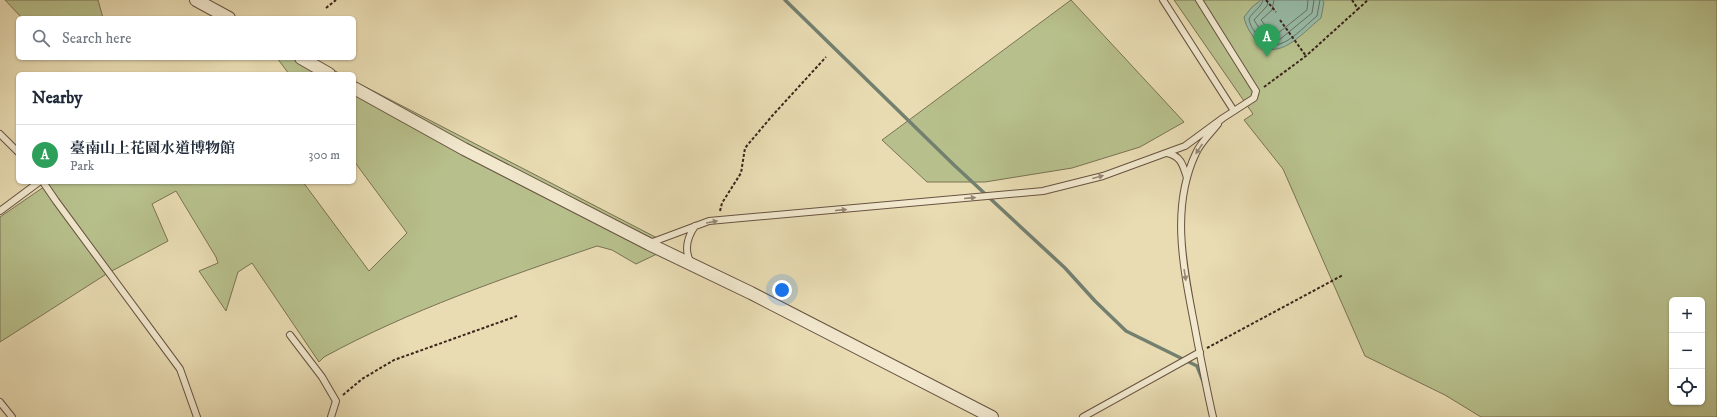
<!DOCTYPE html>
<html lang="en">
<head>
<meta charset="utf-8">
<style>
	body { margin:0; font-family:"IM FELL DW Pica","Noto Serif TC",serif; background:#f6f6f7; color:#1f2937 }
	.controls { position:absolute; right:12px; bottom:12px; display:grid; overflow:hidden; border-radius:6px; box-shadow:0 1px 3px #0004 }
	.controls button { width:36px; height:36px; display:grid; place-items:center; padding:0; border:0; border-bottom:1px solid #e0e1e3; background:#fff; color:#1f2937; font:20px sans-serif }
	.you { position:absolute; left:782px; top:290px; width:14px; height:14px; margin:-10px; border:3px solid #fff; border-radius:50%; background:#1a73e8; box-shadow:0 0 0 6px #1a73e833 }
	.badge { display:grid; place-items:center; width:26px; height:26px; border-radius:50%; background:#7c3aed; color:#fff; font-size:13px; font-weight:700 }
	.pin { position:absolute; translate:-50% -33px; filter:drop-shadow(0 1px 2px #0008) }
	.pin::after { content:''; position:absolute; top:21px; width:14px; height:12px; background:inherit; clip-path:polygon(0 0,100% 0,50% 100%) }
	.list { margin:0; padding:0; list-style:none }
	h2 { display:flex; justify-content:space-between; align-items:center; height:52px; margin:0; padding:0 16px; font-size:17px }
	h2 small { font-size:13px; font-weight:400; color:#747a83 }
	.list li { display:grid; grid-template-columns:26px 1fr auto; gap:12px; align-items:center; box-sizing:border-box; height:60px; padding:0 16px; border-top:1px solid #e0e1e3 }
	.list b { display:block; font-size:15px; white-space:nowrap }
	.list p { margin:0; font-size:13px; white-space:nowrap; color:#747a83 }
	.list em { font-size:13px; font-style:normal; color:#747a83 }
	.icon { flex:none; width:22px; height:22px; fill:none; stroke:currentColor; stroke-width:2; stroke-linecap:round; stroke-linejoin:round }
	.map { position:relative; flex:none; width:1717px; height:417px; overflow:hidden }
	.search { position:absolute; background:#fff; box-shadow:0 1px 3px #0004; left:16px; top:16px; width:340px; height:44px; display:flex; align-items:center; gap:10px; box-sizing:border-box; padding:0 14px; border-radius:6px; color:#747a83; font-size:15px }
	.panel { position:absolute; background:#fff; box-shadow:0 1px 3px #0004; left:16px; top:72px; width:340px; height:112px; border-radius:6px }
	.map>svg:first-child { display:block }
</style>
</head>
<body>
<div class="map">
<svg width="1717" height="417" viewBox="0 0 1717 417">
	<rect width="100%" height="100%" fill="#e9dcb3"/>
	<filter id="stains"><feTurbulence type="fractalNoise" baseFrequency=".005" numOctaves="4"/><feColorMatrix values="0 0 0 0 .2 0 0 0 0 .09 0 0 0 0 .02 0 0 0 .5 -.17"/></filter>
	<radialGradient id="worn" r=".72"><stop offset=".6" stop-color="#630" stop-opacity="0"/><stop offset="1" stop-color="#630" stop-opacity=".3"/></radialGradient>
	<path fill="#b7c08c" stroke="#7a7254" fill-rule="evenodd" d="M5 0H98L103 18H22Z
		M1071 0 1184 122 1140 147 1072 168 985 182H927L882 140Z
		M1174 0H1717V417H1481L1445 395 1365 356 1283 169 1244 120 1253 114ZM1672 300H1702V402H1672Z
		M277 58H310L341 74H289Z
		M354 81 661 240 659 253 636 264 612 250 597 246C504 278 410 310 324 357L319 362 252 263 238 272 226 311 199 271 218 263 216 257 176 191 152 204 168 241 108 273 0 342V217L51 182H303L369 271 407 233 354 161Z"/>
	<path fill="#98bca8" stroke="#738070" d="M1261 0H1322L1324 2 1321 18C1302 33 1276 66 1255 39 1249 31 1246 26 1244 17L1252 7Z"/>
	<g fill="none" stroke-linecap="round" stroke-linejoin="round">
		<path stroke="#6a7062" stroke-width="1" d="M1263 0C1262 7 1252 12 1249 19 1250 26 1254 31 1259 37 1276 60 1302 28 1317 16L1320 0
			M1268 0 1267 6 1254 20 1266 39 1272 41 1279 40 1312 13 1314 0
			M1274 0 1272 10 1261 20 1273 35 1277 34 1307 10 1308 0"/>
		<path stroke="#738070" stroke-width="3.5" d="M785 0 954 165 1065 268 1095 301 1126 331 1197 366 1203 381"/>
		<g stroke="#675341" stroke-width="8">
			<path id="service" d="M1163 0 1234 111
				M0 134 18 152
				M1167 153C1181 156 1183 165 1187 178
				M43 182 56 201 180 369 197 417
				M0 211 39 182
				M650 243 709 221 1043 191 1103 176 1185 146 1223 118 1254 98 1256 91 1199 0
				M690 261C684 249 688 236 695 226
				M290 335 322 377 336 401 331 417
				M0 402 12 417
				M1083 417 1200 352
				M1213 417C1207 391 1202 365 1197 339 1186 278 1168 212 1196 153 1201 142 1211 133 1218 124"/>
		</g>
		<g stroke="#675341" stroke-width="14">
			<path id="minor" d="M196 0 229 18
				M301 58 329 74
				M354 88 464 149 649 244 751 293 992 417"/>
		</g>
		<path stroke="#3c251b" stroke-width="2" stroke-dasharray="3 2" stroke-linecap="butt" d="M1266 0 1276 12
			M1352 0 1358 9 1368 0
			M326 8 336 0
			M1280 20 1306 56
			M1264 87 1306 56 1358 9
			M720 211 722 203 741 173 745 148 772 116 826 57
			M1207 348 1343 275
			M343 395 362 379 394 360 517 316"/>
		<use href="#service" stroke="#f1e8ce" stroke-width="6"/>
		<use href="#minor" stroke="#f1e8ce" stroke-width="12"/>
	</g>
	<defs><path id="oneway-solid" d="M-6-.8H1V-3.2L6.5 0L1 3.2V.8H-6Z"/></defs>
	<g fill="#968674">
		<use href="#oneway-solid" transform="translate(1199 149) rotate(124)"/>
		<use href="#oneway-solid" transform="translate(1098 177) rotate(-15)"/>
		<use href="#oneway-solid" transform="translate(970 198) rotate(-5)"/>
		<use href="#oneway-solid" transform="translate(841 210) rotate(-5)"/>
		<use href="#oneway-solid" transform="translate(712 222) rotate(-10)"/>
		<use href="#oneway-solid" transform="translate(1185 275) rotate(81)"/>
	</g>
	<rect width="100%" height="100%" filter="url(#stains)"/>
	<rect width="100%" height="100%" fill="url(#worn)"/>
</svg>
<div class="controls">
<button>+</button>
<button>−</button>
<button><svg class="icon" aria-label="locate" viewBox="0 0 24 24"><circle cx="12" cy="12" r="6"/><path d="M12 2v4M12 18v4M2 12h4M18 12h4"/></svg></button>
</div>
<div class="you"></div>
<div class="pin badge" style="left:1267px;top:57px;background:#2e9e5b">A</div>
<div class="search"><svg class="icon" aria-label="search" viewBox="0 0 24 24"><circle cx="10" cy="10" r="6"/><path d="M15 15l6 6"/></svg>Search here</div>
<section class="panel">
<h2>Nearby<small></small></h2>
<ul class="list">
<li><span class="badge" style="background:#2e9e5b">A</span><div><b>臺南山上花園水道博物館</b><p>Park</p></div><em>300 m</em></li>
</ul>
</section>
</div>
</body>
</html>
